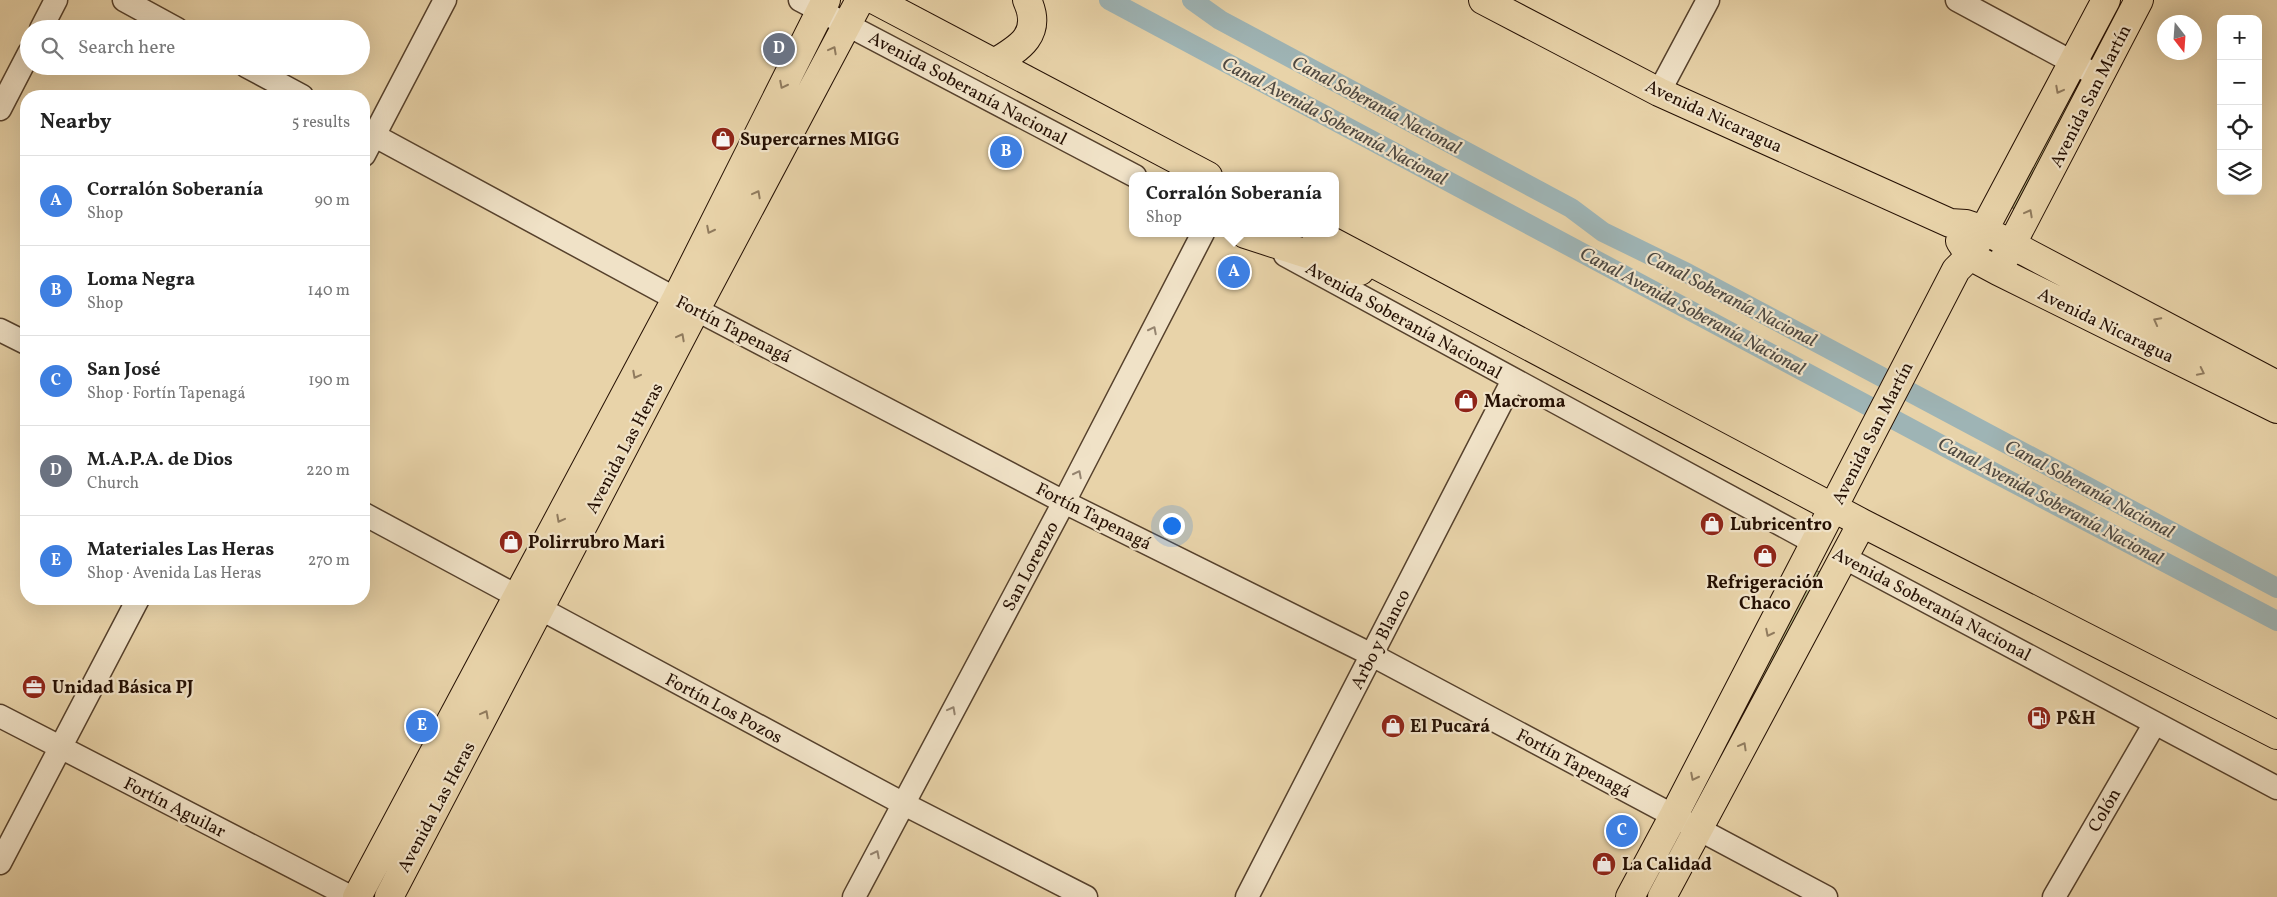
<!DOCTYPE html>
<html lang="en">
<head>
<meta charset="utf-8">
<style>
	body { margin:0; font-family:Vollkorn,serif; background:#f2f2f2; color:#222 }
	.controls { position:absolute; right:15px; top:15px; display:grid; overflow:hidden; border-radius:10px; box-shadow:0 5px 20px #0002 }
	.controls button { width:45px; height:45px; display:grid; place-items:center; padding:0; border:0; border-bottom:1px solid #e0e0e0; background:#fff; color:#222; font:25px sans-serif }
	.compass { position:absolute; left:2157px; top:15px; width:45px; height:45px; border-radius:50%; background:#fff; box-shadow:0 5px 20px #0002; rotate:163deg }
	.you { position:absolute; left:1171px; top:525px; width:18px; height:18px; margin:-12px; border:4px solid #fff; border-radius:50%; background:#1a73e8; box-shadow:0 0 0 8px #1a73e833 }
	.badge { display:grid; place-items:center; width:32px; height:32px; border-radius:50%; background:#111827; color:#fff; font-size:16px; font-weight:700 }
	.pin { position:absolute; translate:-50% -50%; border:2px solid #fff; box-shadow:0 1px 5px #0006 }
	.popup { position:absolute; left:1129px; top:172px; width:210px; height:65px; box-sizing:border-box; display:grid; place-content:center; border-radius:10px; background:#fff; filter:drop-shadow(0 1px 4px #0005); font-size:16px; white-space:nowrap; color:#767676 }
	.popup b { font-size:19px; color:#222 }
	.popup::after { content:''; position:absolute; left:50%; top:100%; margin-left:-10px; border:10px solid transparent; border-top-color:#fff }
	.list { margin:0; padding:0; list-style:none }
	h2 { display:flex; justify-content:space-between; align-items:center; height:65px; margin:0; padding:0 20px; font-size:21px }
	h2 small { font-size:16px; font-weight:400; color:#767676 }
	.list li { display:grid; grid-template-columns:32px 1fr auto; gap:15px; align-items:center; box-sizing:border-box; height:90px; padding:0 20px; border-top:1px solid #e0e0e0 }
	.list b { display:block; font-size:19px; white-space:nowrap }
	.list p { margin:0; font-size:16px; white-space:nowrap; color:#767676 }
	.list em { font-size:16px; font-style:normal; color:#767676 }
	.icon { flex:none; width:28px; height:28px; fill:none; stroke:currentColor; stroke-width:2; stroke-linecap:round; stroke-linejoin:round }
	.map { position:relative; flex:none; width:2277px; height:897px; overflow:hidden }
	.search { position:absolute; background:#fff; box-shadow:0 5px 20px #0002; left:20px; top:20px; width:350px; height:55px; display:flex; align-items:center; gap:12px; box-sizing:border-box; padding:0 18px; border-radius:28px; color:#767676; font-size:19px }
	.panel { position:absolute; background:#fff; box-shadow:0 5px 20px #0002; left:20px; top:90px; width:350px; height:515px; border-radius:20px }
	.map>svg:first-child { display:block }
</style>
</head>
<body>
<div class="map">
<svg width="2277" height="897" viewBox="0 0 2277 897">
	<defs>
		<pattern id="grass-tufts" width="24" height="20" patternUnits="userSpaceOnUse" patternTransform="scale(1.25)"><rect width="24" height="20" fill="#babb85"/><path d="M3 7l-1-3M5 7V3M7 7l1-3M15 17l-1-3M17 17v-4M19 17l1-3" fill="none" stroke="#a0a071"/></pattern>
	</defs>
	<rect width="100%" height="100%" fill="#e8d3a9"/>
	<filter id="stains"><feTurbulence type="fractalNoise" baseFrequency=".004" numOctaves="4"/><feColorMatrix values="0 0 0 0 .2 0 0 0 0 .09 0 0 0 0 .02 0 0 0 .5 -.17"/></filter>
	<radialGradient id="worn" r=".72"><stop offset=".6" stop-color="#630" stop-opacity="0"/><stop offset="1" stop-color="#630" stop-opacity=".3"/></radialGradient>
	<path fill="url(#grass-tufts)" stroke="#706644" d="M2076 82 2082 84 2015 209 2010 207Z
		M1812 568 1821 573 1700 800 1691 795Z"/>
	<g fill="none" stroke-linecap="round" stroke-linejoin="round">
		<path stroke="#9eb4b5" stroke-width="20" d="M1109 0 1949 449 2277 621
			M1192 0 1220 20 1571 208 1603 232 1687 273 2277 588"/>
		<g stroke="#56412c" stroke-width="25">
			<path id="minor" d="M124 0 177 29
				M800 0 1135 176
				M1957 0 2100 77
				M41 29 56 0
				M246 66 302 96
				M1659 92 1708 0
				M0 109 29 53
				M364 130 676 299 1064 502 1372 655 1826 897
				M364 155 445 0
				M1285 255 1815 543
				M0 330 26 343
				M364 514 902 803 1086 897
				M1845 558 2277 788
				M0 716 351 897
				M0 863 138 599
				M854 897 1064 502 1203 233
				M1247 897 1513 380
				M2054 897 2155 723"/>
		</g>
		<g stroke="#251003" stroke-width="30">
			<path id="major" d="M875 0 1208 176
				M1483 0 1659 92 1950 223 1966 224 1984 230 2277 385
				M994 63C1020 48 1043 34 1027 0
				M1316 233 1862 523 2277 735
				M1245 234 1360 271
				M1960 241 1970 256 1998 271 2277 409
				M2003 261 2139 0
				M357 897 676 299 826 0
				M389 897 696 309 860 0
				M1630 897 1674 815 1956 270 1970 256 2106 0
				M1662 897 1862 523"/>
		</g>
		<use href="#minor" stroke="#f0e2c7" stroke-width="22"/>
		<use href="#major" stroke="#e8d3a9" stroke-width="28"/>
	</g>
	<defs><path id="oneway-chevron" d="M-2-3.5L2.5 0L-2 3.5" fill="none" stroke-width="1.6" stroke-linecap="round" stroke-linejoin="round" transform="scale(1.25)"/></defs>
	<g stroke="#907b5e">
		<use href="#oneway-chevron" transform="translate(833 50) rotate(-62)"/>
		<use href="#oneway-chevron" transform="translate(783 85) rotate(117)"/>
		<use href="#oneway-chevron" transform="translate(2059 90) rotate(118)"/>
		<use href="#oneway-chevron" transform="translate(757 194) rotate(-62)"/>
		<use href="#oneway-chevron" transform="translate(2029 213) rotate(-62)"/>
		<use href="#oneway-chevron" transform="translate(710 230) rotate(117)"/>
		<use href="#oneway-chevron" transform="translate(2157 321) rotate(-152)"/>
		<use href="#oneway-chevron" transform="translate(681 337) rotate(-62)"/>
		<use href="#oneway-chevron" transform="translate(2201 372) rotate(26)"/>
		<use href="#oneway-chevron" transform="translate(636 375) rotate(118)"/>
		<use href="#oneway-chevron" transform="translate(560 519) rotate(118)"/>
		<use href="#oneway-chevron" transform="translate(1769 633) rotate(117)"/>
		<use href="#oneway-chevron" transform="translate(485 714) rotate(-62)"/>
		<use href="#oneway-chevron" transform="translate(1743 746) rotate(-61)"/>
		<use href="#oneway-chevron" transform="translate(1694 777) rotate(117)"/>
	</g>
	<g stroke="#95846f">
		<use href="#oneway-chevron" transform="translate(1153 330) rotate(-63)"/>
		<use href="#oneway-chevron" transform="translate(1078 474) rotate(-63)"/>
		<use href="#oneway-chevron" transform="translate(952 710) rotate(-62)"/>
		<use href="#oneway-chevron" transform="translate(876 854) rotate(-63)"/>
	</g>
	<defs>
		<g id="shop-disc" transform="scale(1.25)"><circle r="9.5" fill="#8f2418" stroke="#f0e2c7"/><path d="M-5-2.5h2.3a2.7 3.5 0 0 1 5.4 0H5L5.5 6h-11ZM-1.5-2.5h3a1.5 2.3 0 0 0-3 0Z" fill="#fff"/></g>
		<g id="office-disc" transform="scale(1.25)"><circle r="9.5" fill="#8f2418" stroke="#f0e2c7"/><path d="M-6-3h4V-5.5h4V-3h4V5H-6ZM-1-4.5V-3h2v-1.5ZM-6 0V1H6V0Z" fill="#fff"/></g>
		<g id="fuel-disc" transform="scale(1.25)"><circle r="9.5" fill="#8f2418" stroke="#f0e2c7"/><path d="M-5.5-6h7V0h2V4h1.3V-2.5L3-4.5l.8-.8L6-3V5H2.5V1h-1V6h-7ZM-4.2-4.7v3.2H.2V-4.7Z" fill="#fff"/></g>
	</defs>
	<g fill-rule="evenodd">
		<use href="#shop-disc" x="723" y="139"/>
		<use href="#shop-disc" x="1466" y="401"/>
		<use href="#shop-disc" x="1712" y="524"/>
		<use href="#shop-disc" x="511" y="542"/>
		<use href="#shop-disc" x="1765" y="556"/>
		<use href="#office-disc" x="34" y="687"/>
		<use href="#fuel-disc" x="2039" y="718"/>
		<use href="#shop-disc" x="1393" y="726"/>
		<use href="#shop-disc" x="1604" y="864"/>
	</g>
	<g text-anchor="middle" stroke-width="4.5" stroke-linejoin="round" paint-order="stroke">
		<g font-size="18" fill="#251003" stroke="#f0e2c7">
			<text transform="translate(968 88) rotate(28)" y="6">Avenida Soberanía Nacional</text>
			<text transform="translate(2090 96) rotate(-63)" y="6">Avenida San Martín</text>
			<text transform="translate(1714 116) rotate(25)" y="6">Avenida Nicaragua</text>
			<text transform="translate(1404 320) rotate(29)" y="6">Avenida Soberanía Nacional</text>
			<text transform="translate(2106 325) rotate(26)" y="6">Avenida Nicaragua</text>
			<text transform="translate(734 329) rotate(27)" y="6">Fortín Tapenagá</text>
			<text transform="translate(1872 433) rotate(-63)" y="6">Avenida San Martín</text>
			<text transform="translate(624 448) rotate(-62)" y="6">Avenida Las Heras</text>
			<text transform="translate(1094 516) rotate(27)" y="6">Fortín Tapenagá</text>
			<text transform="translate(1030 566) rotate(-62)" y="6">San Lorenzo</text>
			<text transform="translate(1932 604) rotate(28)" y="6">Avenida Soberanía Nacional</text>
			<text transform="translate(1380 639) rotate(-63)" y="6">Arbo y Blanco</text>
			<text transform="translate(724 708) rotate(28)" y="6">Fortín Los Pozos</text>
			<text transform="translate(1574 763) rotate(28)" y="6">Fortín Tapenagá</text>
			<text transform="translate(175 807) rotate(27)" y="6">Fortín Aguilar</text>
			<text transform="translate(436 807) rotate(-62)" y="6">Avenida Las Heras</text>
			<text transform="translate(2104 810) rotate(-60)" y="6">Colón</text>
		</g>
		<g font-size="18" font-weight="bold" fill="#251003" stroke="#f0e2c7" text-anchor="start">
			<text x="740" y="145">Supercarnes MIGG</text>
			<text x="1484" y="407">Macroma</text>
			<text x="1730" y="530">Lubricentro</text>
			<text x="528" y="548">Polirrubro Mari</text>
			<text x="1765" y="588" text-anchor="middle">Refrigeración<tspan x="1765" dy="21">Chaco</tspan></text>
			<text x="52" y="693">Unidad Básica PJ</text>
			<text x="2056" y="724">P&amp;H</text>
			<text x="1410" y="732">El Pucará</text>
			<text x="1622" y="870">La Calidad</text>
		</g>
		<g font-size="19" font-style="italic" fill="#4f4941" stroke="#f0e2c7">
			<text transform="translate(1377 104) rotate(28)" y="7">Canal Soberanía Nacional</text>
			<text transform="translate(1335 120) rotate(28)" y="7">Canal Avenida Soberanía Nacional</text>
			<text transform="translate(1732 298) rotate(27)" y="7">Canal Soberanía Nacional</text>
			<text transform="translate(1693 310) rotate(28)" y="7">Canal Avenida Soberanía Nacional</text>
			<text transform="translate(2090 488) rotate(28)" y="7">Canal Soberanía Nacional</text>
			<text transform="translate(2051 500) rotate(28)" y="7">Canal Avenida Soberanía Nacional</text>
		</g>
	</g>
	<rect width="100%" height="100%" filter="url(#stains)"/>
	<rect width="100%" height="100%" fill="url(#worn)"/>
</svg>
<div class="controls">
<button>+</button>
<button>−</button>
<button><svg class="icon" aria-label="locate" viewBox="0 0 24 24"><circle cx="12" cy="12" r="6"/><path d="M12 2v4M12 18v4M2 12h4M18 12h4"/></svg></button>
<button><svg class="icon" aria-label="layers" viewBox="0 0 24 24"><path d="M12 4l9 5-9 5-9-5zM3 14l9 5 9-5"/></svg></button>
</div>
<svg class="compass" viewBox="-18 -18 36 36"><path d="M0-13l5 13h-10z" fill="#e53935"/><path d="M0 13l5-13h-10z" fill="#767676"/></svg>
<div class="you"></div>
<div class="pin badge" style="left:1234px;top:272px;background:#3f7fe0">A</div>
<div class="popup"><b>Corralón Soberanía</b>Shop</div>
<div class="pin badge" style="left:1006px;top:152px;background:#3f7fe0">B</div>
<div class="pin badge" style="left:1622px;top:831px;background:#3f7fe0">C</div>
<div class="pin badge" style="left:779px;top:49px;background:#6b7280">D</div>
<div class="pin badge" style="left:422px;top:726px;background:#3f7fe0">E</div>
<div class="search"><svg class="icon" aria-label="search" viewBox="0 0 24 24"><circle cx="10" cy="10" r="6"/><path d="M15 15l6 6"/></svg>Search here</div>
<section class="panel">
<h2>Nearby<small>5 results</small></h2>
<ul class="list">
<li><span class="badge" style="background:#3f7fe0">A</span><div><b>Corralón Soberanía</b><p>Shop</p></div><em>90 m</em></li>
<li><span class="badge" style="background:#3f7fe0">B</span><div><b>Loma Negra</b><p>Shop</p></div><em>140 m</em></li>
<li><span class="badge" style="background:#3f7fe0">C</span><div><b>San José</b><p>Shop · Fortín Tapenagá</p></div><em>190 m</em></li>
<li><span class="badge" style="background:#6b7280">D</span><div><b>M.A.P.A. de Dios</b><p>Church</p></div><em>220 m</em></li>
<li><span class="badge" style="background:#3f7fe0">E</span><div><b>Materiales Las Heras</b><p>Shop · Avenida Las Heras</p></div><em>270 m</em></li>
</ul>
</section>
</div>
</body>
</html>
